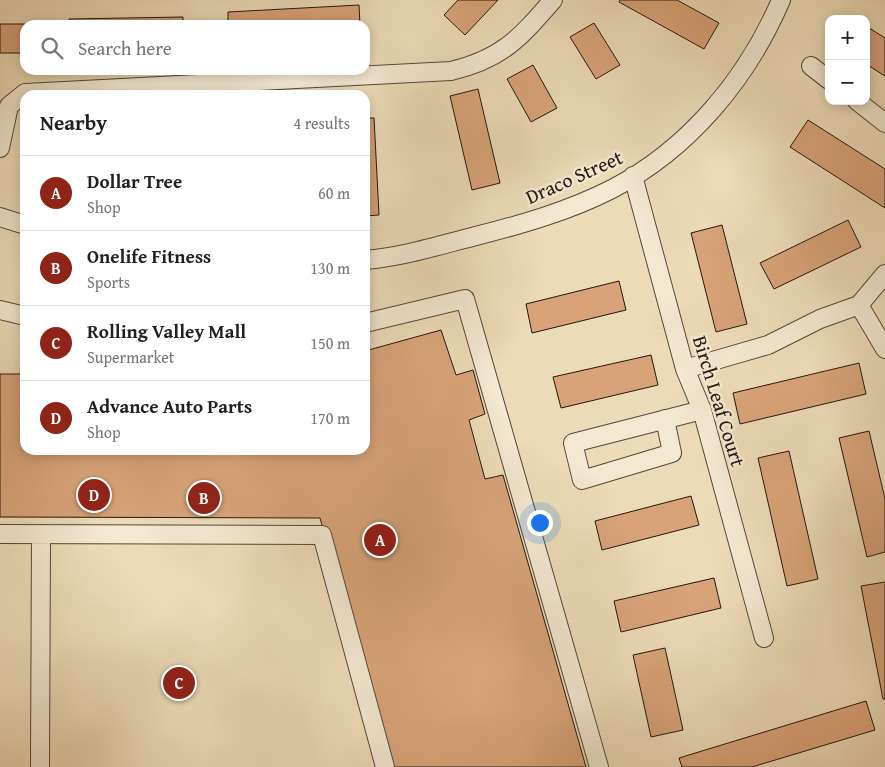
<!DOCTYPE html>
<html lang="en">
<head>
<meta charset="utf-8">
<style>
	body { margin:0; font-family:"Gentium Book Plus",serif; background:#f6f6f6; color:#202124 }
	.controls { position:absolute; right:15px; top:15px; display:grid; overflow:hidden; border-radius:10px; box-shadow:0 2px 12px #0003 }
	.controls button { width:45px; height:45px; display:grid; place-items:center; padding:0; border:0; border-bottom:1px solid #e0e0e0; background:#fff; color:#202124; font:25px sans-serif }
	.you { position:absolute; left:539px; top:522px; width:18px; height:18px; margin:-12px; border:4px solid #fff; border-radius:50%; background:#1a73e8; box-shadow:0 0 0 8px #1a73e833 }
	.badge { display:grid; place-items:center; width:32px; height:32px; border-radius:50%; background:#8f2418; color:#fff; font-size:16px; font-weight:700 }
	.pin { position:absolute; translate:-50% -50%; border:2px solid #fff; box-shadow:0 1px 5px #0006 }
	.list { margin:0; padding:0; list-style:none }
	h2 { display:flex; justify-content:space-between; align-items:center; height:65px; margin:0; padding:0 20px; font-size:21px }
	h2 small { font-size:16px; font-weight:400; color:#757577 }
	.list li { display:grid; grid-template-columns:32px 1fr auto; gap:15px; align-items:center; box-sizing:border-box; height:75px; padding:0 20px; border-top:1px solid #e0e0e0 }
	.list b { display:block; font-size:19px; white-space:nowrap }
	.list p { margin:0; font-size:16px; white-space:nowrap; color:#757577 }
	.list em { font-size:16px; font-style:normal; color:#757577 }
	.icon { flex:none; width:28px; height:28px; fill:none; stroke:currentColor; stroke-width:2; stroke-linecap:round; stroke-linejoin:round }
	.map { position:relative; flex:none; width:885px; height:767px; overflow:hidden }
	.search { position:absolute; background:#fff; box-shadow:0 2px 12px #0003; left:20px; top:20px; width:350px; height:55px; display:flex; align-items:center; gap:12px; box-sizing:border-box; padding:0 18px; border-radius:15px; color:#757577; font-size:19px }
	.panel { position:absolute; background:#fff; box-shadow:0 2px 12px #0003; left:20px; top:90px; width:350px; height:365px; border-radius:15px }
	.map>svg:first-child { display:block }
</style>
</head>
<body>
<div class="map">
<svg width="885" height="767" viewBox="0 0 885 767">
	<rect width="100%" height="100%" fill="#ecdbb7"/>
	<filter id="stains"><feTurbulence type="fractalNoise" baseFrequency=".004" numOctaves="4"/><feColorMatrix values="0 0 0 0 .2 0 0 0 0 .09 0 0 0 0 .02 0 0 0 .5 -.17"/></filter>
	<radialGradient id="worn" r=".72"><stop offset=".6" stop-color="#630" stop-opacity="0"/><stop offset="1" stop-color="#630" stop-opacity=".3"/></radialGradient>
	<path fill="#d8a379" stroke="#22170f" d="M458 0H498L465 35 444 15Z
		M620 0H677L719 23 704 49 619 2Z
		M359 5 360 25H228V12Z
		M183 17V25H69V19Z
		M594 23 620 65 596 79 570 37Z
		M0 24H25V53H0Z
		M866 26 885 38V76L866 64Z
		M533 65 557 108 531 122 507 79Z
		M478 89 500 183 472 190 450 96Z
		M365 118H374L379 215 365 216Z
		M808 120 885 169V208L790 147Z
		M848 220 861 247 774 289 760 263Z
		M722 225 747 324 716 332 691 233Z
		M619 281 626 310 532 333 526 304Z
		M441 330 456 375 473 370 485 414 469 420 485 479 503 475 586 767H390L320 518 0 517V374H25V450H365V351Z
		M651 355 658 385 561 408 553 377Z
		M859 363 866 394 740 424 733 393Z
		M869 431 885 499V552L867 557 839 438Z
		M789 451 818 579 787 586 758 458Z
		M691 496 699 525 602 550 595 521Z
		M714 578 721 608 621 632 614 601Z
		M885 582V699H883L861 586Z
		M665 648 683 730 651 737 633 655Z
		M866 701 875 730 752 767H682L679 758Z"/>
	<g fill="none" stroke-linecap="round" stroke-linejoin="round">
		<g stroke="#544839" stroke-width="20">
			<path id="minor" d="M811 66 829 80
				M857 101 885 123
				M0 148 9 106 25 93 451 71C502 59 520 38 553 0
				M633 176 685 369 702 410 764 638
				M0 217 25 225
				M365 260C401 257 437 246 472 237 520 225 569 211 612 189 689 149 747 79 781 0
				M859 305 885 349
				M0 310 25 316
				M365 323 465 299 599 767
				M685 369 768 345 820 319 859 305 885 274
				M665 419 672 453 582 480 573 443 702 410
				M0 534 322 535 385 767
				M40 767 41 535"/>
		</g>
		<use href="#minor" stroke="#f3e8d0" stroke-width="18"/>
	</g>
	<g text-anchor="middle" stroke-width="5" stroke-linejoin="round" paint-order="stroke">
		<g font-size="20" fill="#22170f" stroke="#f3e8d0">
			<text transform="translate(574 177) rotate(-24)" y="7">Draco Street</text>
			<text transform="translate(719 401) rotate(73)" y="7">Birch Leaf Court</text>
		</g>
	</g>
	<rect width="100%" height="100%" filter="url(#stains)"/>
	<rect width="100%" height="100%" fill="url(#worn)"/>
</svg>
<div class="controls">
<button>+</button>
<button>−</button>
</div>
<div class="you"></div>
<div class="pin badge" style="left:380px;top:540px">A</div>
<div class="pin badge" style="left:204px;top:498px">B</div>
<div class="pin badge" style="left:179px;top:683px">C</div>
<div class="pin badge" style="left:94px;top:495px">D</div>
<div class="search"><svg class="icon" aria-label="search" viewBox="0 0 24 24"><circle cx="10" cy="10" r="6"/><path d="M15 15l6 6"/></svg>Search here</div>
<section class="panel">
<h2>Nearby<small>4 results</small></h2>
<ul class="list">
<li><span class="badge">A</span><div><b>Dollar Tree</b><p>Shop</p></div><em>60 m</em></li>
<li><span class="badge">B</span><div><b>Onelife Fitness</b><p>Sports</p></div><em>130 m</em></li>
<li><span class="badge">C</span><div><b>Rolling Valley Mall</b><p>Supermarket</p></div><em>150 m</em></li>
<li><span class="badge">D</span><div><b>Advance Auto Parts</b><p>Shop</p></div><em>170 m</em></li>
</ul>
</section>
</div>
</body>
</html>
